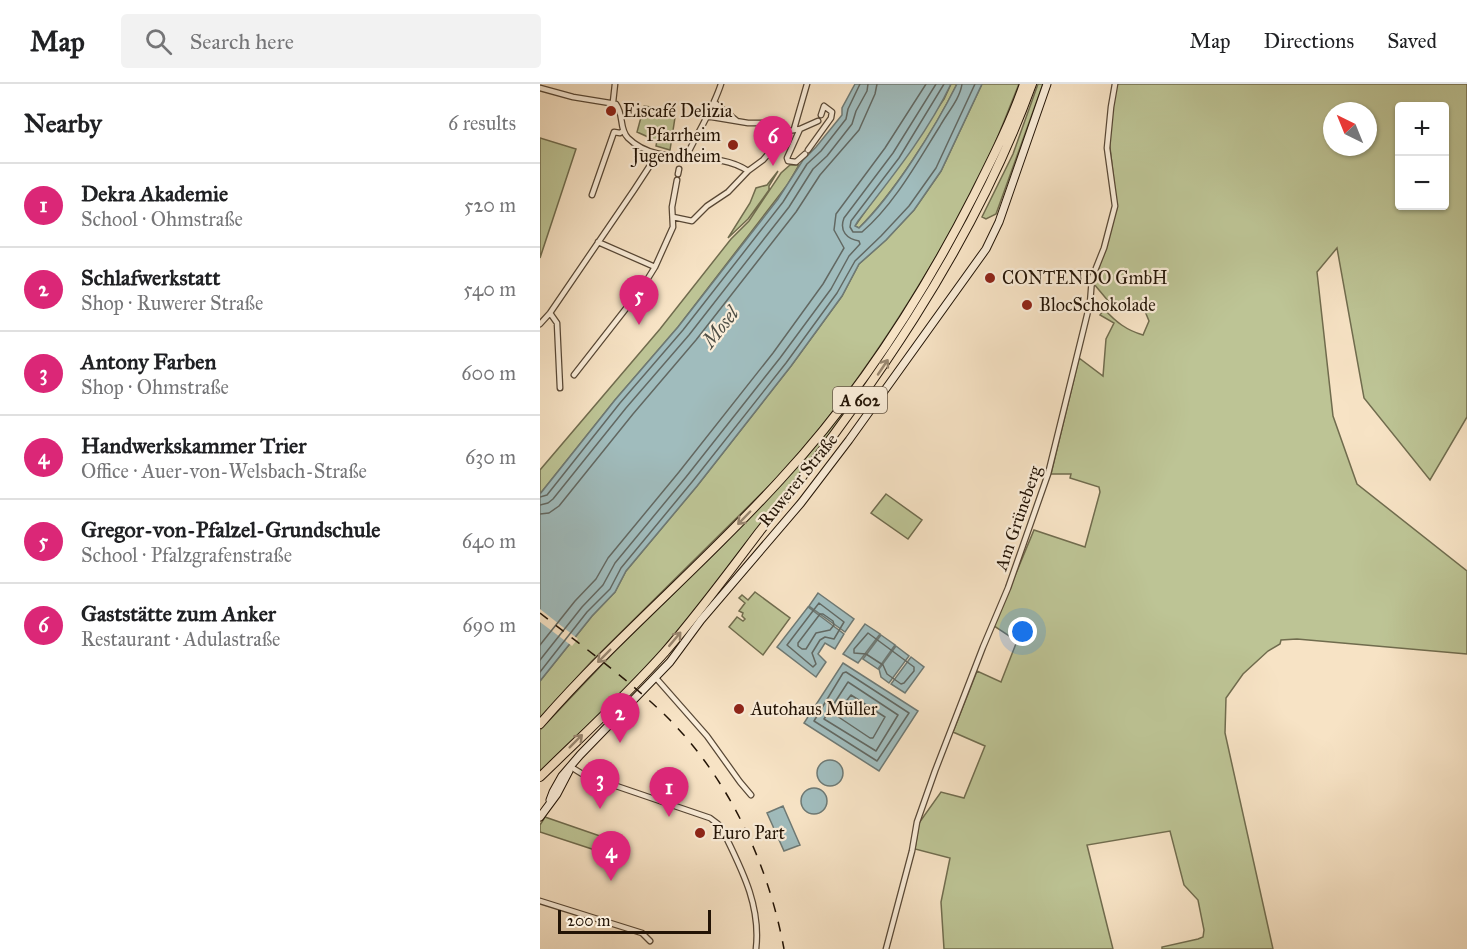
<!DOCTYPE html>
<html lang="en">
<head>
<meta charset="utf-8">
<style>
	body { margin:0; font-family:"IM FELL Great Primer",serif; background:#f2f2f2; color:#202124 }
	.controls { position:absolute; right:18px; top:18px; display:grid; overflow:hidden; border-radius:6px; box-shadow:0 2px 4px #0004 }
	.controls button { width:54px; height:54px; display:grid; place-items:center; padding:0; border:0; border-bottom:2px solid #e0e0e0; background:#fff; color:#202124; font:30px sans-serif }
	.compass { position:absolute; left:783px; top:18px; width:54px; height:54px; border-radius:50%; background:#fff; box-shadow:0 2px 4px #0004; rotate:317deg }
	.scale { position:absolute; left:18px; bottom:15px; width:153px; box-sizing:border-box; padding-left:6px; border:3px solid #231406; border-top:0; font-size:16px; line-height:21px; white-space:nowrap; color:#231406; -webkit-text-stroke:4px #faedd9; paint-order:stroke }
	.you { position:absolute; left:483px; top:548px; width:21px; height:21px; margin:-15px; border:4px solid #fff; border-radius:50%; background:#1a73e8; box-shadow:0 0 0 9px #1a73e833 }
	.badge { display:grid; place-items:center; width:39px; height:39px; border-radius:50%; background:#db2777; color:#fff; font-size:20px; font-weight:700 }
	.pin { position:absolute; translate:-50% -50px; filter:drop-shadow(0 2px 3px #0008) }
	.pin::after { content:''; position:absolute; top:32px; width:21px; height:18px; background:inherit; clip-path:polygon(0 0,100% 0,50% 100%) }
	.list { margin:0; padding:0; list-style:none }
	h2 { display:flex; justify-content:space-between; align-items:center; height:78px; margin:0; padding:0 24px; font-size:26px }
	h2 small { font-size:20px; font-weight:400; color:#757577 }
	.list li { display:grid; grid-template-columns:39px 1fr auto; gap:18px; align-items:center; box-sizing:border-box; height:84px; padding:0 24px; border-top:2px solid #e0e0e0 }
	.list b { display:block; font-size:22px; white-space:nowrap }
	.list p { margin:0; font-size:20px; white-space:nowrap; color:#757577 }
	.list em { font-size:20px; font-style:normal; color:#757577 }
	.icon { flex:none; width:33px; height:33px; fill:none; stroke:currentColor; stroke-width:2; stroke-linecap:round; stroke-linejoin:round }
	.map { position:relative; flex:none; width:927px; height:865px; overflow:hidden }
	header { display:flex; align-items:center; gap:36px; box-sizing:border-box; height:84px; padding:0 30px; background:#fff; border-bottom:2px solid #e0e0e0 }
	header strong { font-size:28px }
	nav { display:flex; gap:33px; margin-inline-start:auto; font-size:21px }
	.search { width:420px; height:54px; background:#f2f2f2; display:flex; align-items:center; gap:15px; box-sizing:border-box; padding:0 21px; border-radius:6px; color:#757577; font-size:22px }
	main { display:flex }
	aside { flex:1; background:#fff }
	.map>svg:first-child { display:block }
</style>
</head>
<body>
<header>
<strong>Map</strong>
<div class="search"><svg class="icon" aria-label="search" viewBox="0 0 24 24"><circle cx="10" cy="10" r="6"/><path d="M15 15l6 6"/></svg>Search here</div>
<nav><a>Map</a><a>Directions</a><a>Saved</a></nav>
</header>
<main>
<aside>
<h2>Nearby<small>6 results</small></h2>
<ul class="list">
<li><span class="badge">1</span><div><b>Dekra Akademie</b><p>School · Ohmstraße</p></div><em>520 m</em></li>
<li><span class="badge">2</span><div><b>Schlafwerkstatt</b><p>Shop · Ruwerer Straße</p></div><em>540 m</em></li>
<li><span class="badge">3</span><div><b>Antony Farben</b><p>Shop · Ohmstraße</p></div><em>600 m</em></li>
<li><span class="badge">4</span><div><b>Handwerkskammer Trier</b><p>Office · Auer-von-Welsbach-Straße</p></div><em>630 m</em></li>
<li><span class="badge">5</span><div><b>Gregor-von-Pfalzel-Grundschule</b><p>School · Pfalzgrafenstraße</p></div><em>640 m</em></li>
<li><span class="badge">6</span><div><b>Gaststätte zum Anker</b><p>Restaurant · Adulastraße</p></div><em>690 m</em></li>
</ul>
</aside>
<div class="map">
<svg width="927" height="865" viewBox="0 0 927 865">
	<rect width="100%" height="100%" fill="#f7e3c5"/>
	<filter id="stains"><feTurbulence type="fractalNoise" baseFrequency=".00333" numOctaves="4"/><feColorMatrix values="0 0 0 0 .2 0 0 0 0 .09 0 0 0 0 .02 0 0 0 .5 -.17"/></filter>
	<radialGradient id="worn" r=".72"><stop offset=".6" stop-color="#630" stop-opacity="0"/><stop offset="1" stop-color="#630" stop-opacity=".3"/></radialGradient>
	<path fill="#bdc495" stroke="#706c4e" stroke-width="1.5" fill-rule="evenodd" d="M411 0H417C395 45 354 109 319 144L315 142 404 15Z
		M442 0H479C468 27 458 54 446 80 429 117 408 153 387 188 344 260 297 328 241 390L51 578 0 634V597L52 532 75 508 86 487 157 402 251 282 302 212 319 180 346 156 374 126 401 87Z
		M498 0H503L456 130 446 135 442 133 473 70Z
		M574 0H927V333L890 396 824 314 797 164 777 188 793 332 817 400 927 487V570L757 555 741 556 740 560 728 567 703 590 686 614 685 649 733 865H622V863L658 855 663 853 664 846 658 816 644 801 630 747 547 761 573 865H404L401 818 410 774 375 765 379 739 401 708 424 714 445 662 413 648 437 587 461 598 477 557 454 542 494 446 545 463 560 408 559 403 530 394 531 390H511L539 274 563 292 566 255 574 239 560 231 564 225C576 238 586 246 603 251L609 237 602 220 574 224 554 200 577 124 569 55ZM860 22H904V122H860ZM792 27H828V63H792Z
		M104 22 136 27 130 66 116 62 117 57 97 48Z
		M0 54 36 65 0 174Z
		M250 81H259L248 100 138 243 75 316 0 410V386L120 245 191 155 209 137 241 89Z
		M238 87 229 102V106L208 135 188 154 210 119 216 104 227 101Z
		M334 284 336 287C270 381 198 478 122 565 84 608 41 647 0 688V646L74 568 185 459Z
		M346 410 382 436 368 455 331 429Z
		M215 508 250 534 223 571 189 543 197 533 203 537 205 535 202 532 203 529 199 527 205 519 199 514 202 511 208 516Z
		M5 733 60 752 55 766 0 748V741Z"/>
	<path fill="#a0bcbd" stroke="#6e7974" stroke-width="1.5" d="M315 0H411C387 50 352 93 318 137L315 142 319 144C354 110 395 44 417 0H442L401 87 374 126 346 156 319 180 302 212 251 282 157 402 86 487 75 508 52 532 0 597V410L75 316 138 243 238 115 263 76 276 63 302 31V24Z
		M278 509 314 535 305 548 269 522Z
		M268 523 304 550 295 565 285 559 278 570 286 578 276 593 237 563Z
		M325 540 340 550 318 579 303 570Z
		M341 551 355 561 338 585 323 575Z
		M356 562 369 572 349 599 341 593 339 585Z
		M371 573 384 583 365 609 351 600Z
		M303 579 378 627 339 687 264 639Z
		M277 689a13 13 0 1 1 26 0a13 13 0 1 1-26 0Z
		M261 717a13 13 0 1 1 26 0a13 13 0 1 1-26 0Z
		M243 722 260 761 244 767 227 729Z"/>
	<path fill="#f7e3c5" d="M0 525 38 555 32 562 0 538Z"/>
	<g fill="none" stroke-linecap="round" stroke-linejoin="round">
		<path stroke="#626862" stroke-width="1.5" d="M404 0 359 74 311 137 310 143 313 148H322C354 121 378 77 400 42 407 29 420 15 422 0
			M0 413 7 411 80 319 143 246 243 118 267 80 281 67 306 35 308 25 320 0
			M0 421 8 419 13 415 86 324 149 251 249 123 273 85 287 72 312 40 316 27 327 7 328 0
			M0 430 9 429 19 422 93 330 156 256 256 128 280 91 319 46 335 10 337 0
			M279 519 304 538 294 555 285 553 280 556 272 569 276 580 273 583 247 561Z
			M280 530H283L293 537 294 541 290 546 276 549 266 565H262L258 562V559Z
			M328 549 374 583V587L364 599 361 600 347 590 343 581 326 570 314 569V565Z
			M0 561 35 517 56 495 68 474 139 388 233 269 283 200 304 164 294 146 296 130 345 64 386 0
			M0 576 42 523 63 501 75 479 146 393 240 274 291 205 309 172 320 160 319 157C307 155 299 147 304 134L353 69 396 0
			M0 588 47 528 70 505 81 484 152 398 246 279 297 209 315 177 341 152 369 122 396 84 435 0
			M306 588 369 629 337 677 274 637 303 589Z
			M308 598 358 631 336 667 284 635Z
			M311 611 345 633 333 654H330L297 632V629Z"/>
		<g stroke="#584836" stroke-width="7">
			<path id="street" d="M0 4 33 13 76 20C84 31 79 45 88 54 119 85 173 63 208 87L223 76 248 47 260 45
				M73 18 75 0
				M175 19 197 37
				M166 32 208 39H237L248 47
				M254 45 267 0
				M268 66 291 34 292 28 284 22 281 31
				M265 70 256 78 248 77 247 74 260 45 278 37
				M146 73C158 48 173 25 181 0
				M138 90 139 85
				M52 111 74 48 80 49 83 47
				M133 133 152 137 167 122 188 108 208 87
				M58 158 115 183 133 143 132 123 137 96
				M10 229 17 239 20 304
				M0 240 10 229 94 106 111 80 115 70
				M34 291 102 204 115 183
				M116 594 167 652 200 698 211 711
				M31 683 44 691 170 734 178 740 184 749C202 786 221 822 216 865
				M0 817 102 849 110 857
				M346 865 372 767 377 738 395 687 443 563 468 504 508 390 550 219 552 194 564 164 575 122 567 64 571 23 575 0"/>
		</g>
		<g stroke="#231406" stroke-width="9">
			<path id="secondary" d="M10 716 13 708 22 692 40 671 130 578 161 536 261 419 309 356 446 165 459 138 507 0
				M0 733 17 710 29 687"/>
		</g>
		<g stroke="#231406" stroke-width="10">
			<path id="highway" d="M0 640C75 554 164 480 241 395 319 311 382 213 434 111 452 75 471 38 484 0
				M0 693C42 652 86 612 125 568 158 530 189 488 220 447 328 311 432 165 492 0"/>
		</g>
		<use href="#street" stroke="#faedd9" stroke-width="4.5"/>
		<use href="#secondary" stroke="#faedd9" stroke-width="7"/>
		<use href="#highway" stroke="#f7e3c5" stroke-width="8"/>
		<path stroke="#231406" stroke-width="1.5" stroke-dasharray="10 10" stroke-linecap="butt" d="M0 529C43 563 88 595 127 633 189 695 228 779 244 865"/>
	</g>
	<defs><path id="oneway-shaft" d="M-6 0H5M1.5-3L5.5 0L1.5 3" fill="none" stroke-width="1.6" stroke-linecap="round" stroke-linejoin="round" transform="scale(1.5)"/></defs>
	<g stroke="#98866f">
		<use href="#oneway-shaft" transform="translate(343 283) rotate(-56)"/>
		<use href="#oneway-shaft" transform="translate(204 434) rotate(134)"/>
		<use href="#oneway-shaft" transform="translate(135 555) rotate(-50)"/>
		<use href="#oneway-shaft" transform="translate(64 572) rotate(135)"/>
		<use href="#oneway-shaft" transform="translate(36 657) rotate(-45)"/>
	</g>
	<g fill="#8f2418" stroke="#faedd9" stroke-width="2">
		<circle cx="71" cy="27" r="6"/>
		<circle cx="193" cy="61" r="6"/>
		<circle cx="450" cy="194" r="6"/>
		<circle cx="487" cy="221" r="6"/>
		<circle cx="199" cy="625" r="6"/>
		<circle cx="160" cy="749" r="6"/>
	</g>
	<g text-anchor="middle" stroke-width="4.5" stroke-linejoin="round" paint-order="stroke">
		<rect fill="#faedd9" stroke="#645545" stroke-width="1.5" x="293" y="303" width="54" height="26" rx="4.5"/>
		<g font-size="16" font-weight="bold" fill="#231406">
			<text x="320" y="322">A 602</text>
		</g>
		<g font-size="18" fill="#231406" stroke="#faedd9" text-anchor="start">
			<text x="83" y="33">Eiscafé Delizia</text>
			<text x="181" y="57" text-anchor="end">Pfarrheim<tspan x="181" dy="21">Jugendheim</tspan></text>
			<text x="462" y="200">CONTENDO GmbH</text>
			<text x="499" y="227">BlocSchokolade</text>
			<text x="211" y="631">Autohaus Müller</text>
			<text x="172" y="755">Euro Part</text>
		</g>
		<g font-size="18" fill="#231406" stroke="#faedd9">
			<text transform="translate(258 396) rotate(-51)" y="6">Ruwerer Straße</text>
			<text transform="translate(478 434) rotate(-71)" y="6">Am Grüneberg</text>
		</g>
		<g font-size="20" font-style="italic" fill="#4f4f46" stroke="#faedd9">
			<text transform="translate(180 243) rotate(-51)" y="7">Mosel</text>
		</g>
	</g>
	<rect width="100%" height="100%" filter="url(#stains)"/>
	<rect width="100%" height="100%" fill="url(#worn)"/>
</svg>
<div class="controls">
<button>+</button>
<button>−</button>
</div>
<svg class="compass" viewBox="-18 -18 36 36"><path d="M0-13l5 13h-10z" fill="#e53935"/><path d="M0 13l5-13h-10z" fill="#757577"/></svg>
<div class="scale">200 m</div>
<div class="you"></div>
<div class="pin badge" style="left:129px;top:733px">1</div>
<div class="pin badge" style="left:80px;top:659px">2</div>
<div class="pin badge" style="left:60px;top:725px">3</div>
<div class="pin badge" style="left:71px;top:797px">4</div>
<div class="pin badge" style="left:99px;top:241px">5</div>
<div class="pin badge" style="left:233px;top:82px">6</div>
</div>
</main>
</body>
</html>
